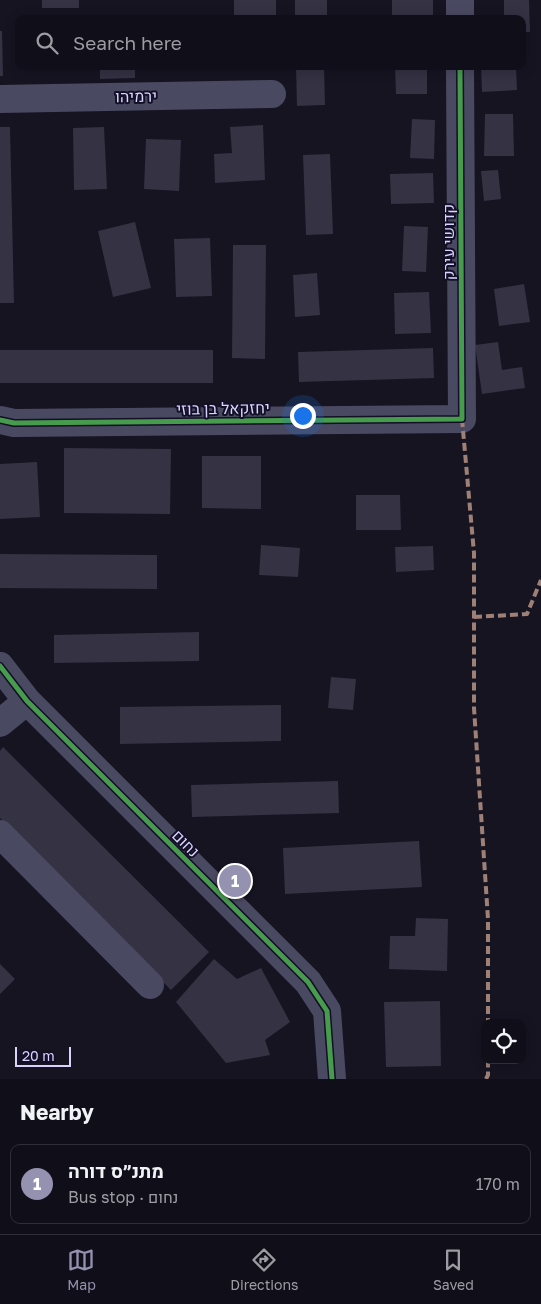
<!DOCTYPE html>
<html lang="en">
<head>
<meta charset="utf-8">
<style>
	body { margin:0; font-family:"Golos Text",Heebo,sans-serif; background:#191822; color:#f1f3f6 }
	.controls { position:absolute; right:15px; bottom:15px; display:grid; overflow:hidden; border-radius:10px; box-shadow:0 2px 12px #0003 }
	.controls button { width:45px; height:45px; display:grid; place-items:center; padding:0; border:0; border-bottom:1px solid #302f38; background:#100f19; color:#f1f3f6; font:25px sans-serif }
	.scale { position:absolute; left:15px; bottom:12px; width:56px; box-sizing:border-box; padding-left:5px; border:2px solid #d9d4ff; border-top:0; font-size:14px; line-height:18px; white-space:nowrap; color:#d9d4ff; -webkit-text-stroke:4px #130f26; paint-order:stroke }
	.you { position:absolute; left:302px; top:415px; width:18px; height:18px; margin:-12px; border:4px solid #fff; border-radius:50%; background:#1a73e8; box-shadow:0 0 0 8px #1a73e833 }
	.badge { display:grid; place-items:center; width:32px; height:32px; border-radius:50%; background:#9591b1; color:#fff; font-size:16px; font-weight:700 }
	.pin { position:absolute; translate:-50% -50%; border:2px solid #fff; box-shadow:0 1px 5px #0006 }
	.list { margin:0; padding:0; list-style:none }
	h2 { display:flex; justify-content:space-between; align-items:center; height:65px; margin:0; padding:0 20px; font-size:21px }
	h2 small { font-size:16px; font-weight:400; color:#9c9ca2 }
	.list li { display:grid; grid-template-columns:32px 1fr auto; gap:15px; align-items:center; box-sizing:border-box; height:80px; margin:0 10px 10px; padding:0 10px; border:1px solid #302f38; border-radius:10px }
	.list b { display:block; font-size:19px; white-space:nowrap }
	.list p { margin:0; font-size:16px; white-space:nowrap; color:#9c9ca2 }
	.list em { font-size:16px; font-style:normal; color:#9c9ca2 }
	.icon { flex:none; width:28px; height:28px; fill:none; stroke:currentColor; stroke-width:2; stroke-linecap:round; stroke-linejoin:round }
	.map { position:relative; flex:none; width:541px; height:1079px; overflow:hidden }
	.search { position:absolute; background:#100f19; box-shadow:0 2px 12px #0003; left:15px; right:15px; top:15px; height:55px; display:flex; align-items:center; gap:12px; box-sizing:border-box; padding:0 18px; border-radius:10px; color:#9c9ca2; font-size:19px }
	.sheet { height:155px; background:#100f19 }
	nav { display:flex; justify-content:space-around; align-items:center; box-sizing:border-box; height:70px; border-top:1px solid #302f38; background:#100f19; font-size:14px; color:#9c9ca2 }
	nav a { display:grid; justify-items:center; gap:2px }
	nav .on { color:#9591b1 }
	.map>svg:first-child { display:block }
</style>
</head>
<body>
<div class="map">
<svg width="541" height="1079" viewBox="0 0 541 1079">
	<rect width="100%" height="100%" fill="#161421"/>
	<path fill="#343243" d="M42 0H79V8H42Z
		M234 0H276V19H234Z
		M295 0H327V19H295Z
		M392 0H433V19H392Z
		M504 0H529L530 32H522V19H504Z
		M0 31H2L3 76H0Z
		M100 66H135V78L100 79Z
		M296 66H324L325 105 297 106Z
		M395 66H427V94H396Z
		M481 66H516L517 90 482 92Z
		M485 114H513L514 156H484Z
		M412 119 435 120 434 159 410 158Z
		M263 125 265 180 215 183 214 154 232 153 230 127Z
		M0 127H10L14 303H0Z
		M104 127 107 189 74 190 73 128Z
		M146 139 181 140 179 191 144 189Z
		M330 154 333 234 306 235 303 155Z
		M498 170 501 199 484 201 481 171Z
		M433 173 434 203 391 204 390 174Z
		M135 222 151 288 113 297 98 231Z
		M404 226 428 227 426 272 402 271Z
		M210 238 212 296 176 297 174 239Z
		M233 245H266L265 359 232 358Z
		M317 273 320 315 295 317 293 275Z
		M524 284 530 322 499 326 494 289Z
		M429 292 431 333 395 334 394 293Z
		M498 342 502 370 522 367 525 388 482 394 475 345Z
		M433 348 434 378 299 382 298 352Z
		M0 350H213V383H0Z
		M64 448 171 449 170 514 64 513Z
		M202 456H261V509L202 508Z
		M37 462 40 517 0 519V464Z
		M356 495H400L401 530H356Z
		M261 545 300 548 298 577 259 575Z
		M433 546 434 570 396 572 395 547Z
		M0 554 157 555V589L0 588Z
		M199 632V661L54 663V635Z
		M331 677 356 679 353 710 328 708Z
		M281 705V741L120 744V707Z
		M3 747 209 952 171 990 0 818V751Z
		M338 781 339 813 192 817 191 785Z
		M419 841 422 887 285 894 283 848Z
		M416 918 448 919 447 971 389 969 390 936H415Z
		M214 959 237 979 261 968 290 1022 265 1040 270 1055 226 1063 176 1002Z
		M0 964 15 979 0 994Z
		M440 1001 441 1066 386 1067 384 1002Z"/>
	<g fill="none" stroke-linecap="round" stroke-linejoin="round">
		<path stroke="#4a4962" stroke-width="28" d="M460 0V19
			M0 99 272 94
			M0 420 14 423 462 419 460 66
			M0 666 27 701 308 982 327 1011 332 1079
			M0 723 27 701
			M0 834 150 985"/>
		<path stroke="#9e8076" stroke-width="4" stroke-dasharray="8 4" stroke-linecap="butt" d="M462 419 474 553V708L488 919V1023
			M474 617 527 614 541 580
			M486 1079 488 1075V1060"/>
		<g stroke="#130f26" stroke-width="8">
			<path id="cycleway" d="M0 420 14 423 462 419 460 66
				M0 666 27 701 308 982 327 1011 332 1079"/>
		</g>
		<use href="#cycleway" stroke="#469c4c" stroke-width="5"/>
	</g>
	<g text-anchor="middle" stroke-width="4" stroke-linejoin="round" paint-order="stroke">
		<g font-size="16" fill="#d9d4ff" stroke="#130f26">
			<text transform="translate(136 96) rotate(-1)" y="6">ירמיהו</text>
			<text transform="translate(448 242) rotate(-90)" y="6">קדושי עירק</text>
			<text transform="translate(223 408) rotate(-1)" y="6">יחזקאל בן בוזי</text>
			<text transform="translate(186 843) rotate(45)" y="6">נחום</text>
		</g>
	</g>
</svg>
<div class="controls">
<button><svg class="icon" aria-label="locate" viewBox="0 0 24 24"><circle cx="12" cy="12" r="6"/><path d="M12 2v4M12 18v4M2 12h4M18 12h4"/></svg></button>
</div>
<div class="scale">20 m</div>
<div class="you"></div>
<div class="pin badge" style="left:235px;top:881px">1</div>
<div class="search"><svg class="icon" aria-label="search" viewBox="0 0 24 24"><circle cx="10" cy="10" r="6"/><path d="M15 15l6 6"/></svg>Search here</div>
</div>
<section class="sheet">
<h2>Nearby<small></small></h2>
<ul class="list">
<li><span class="badge">1</span><div><b>מתנ״ס דורה</b><p>Bus stop · נחום</p></div><em>170 m</em></li>
</ul>
</section>
<nav>
<a class="on"><svg class="icon" aria-label="map" viewBox="0 0 24 24"><path d="M3 6l6-2 6 2 6-2v14l-6 2-6-2-6 2zM9 4v14M15 6v14"/></svg>Map</a>
<a><svg class="icon" aria-label="directions" viewBox="0 0 24 24"><path d="M12 3l9 9-9 9-9-9zM9 14v-3h6M13 9l2 2-2 2"/></svg>Directions</a>
<a><svg class="icon" aria-label="saved" viewBox="0 0 24 24"><path d="M7 4h10v16l-5-4-5 4z"/></svg>Saved</a>
</nav>
</body>
</html>
